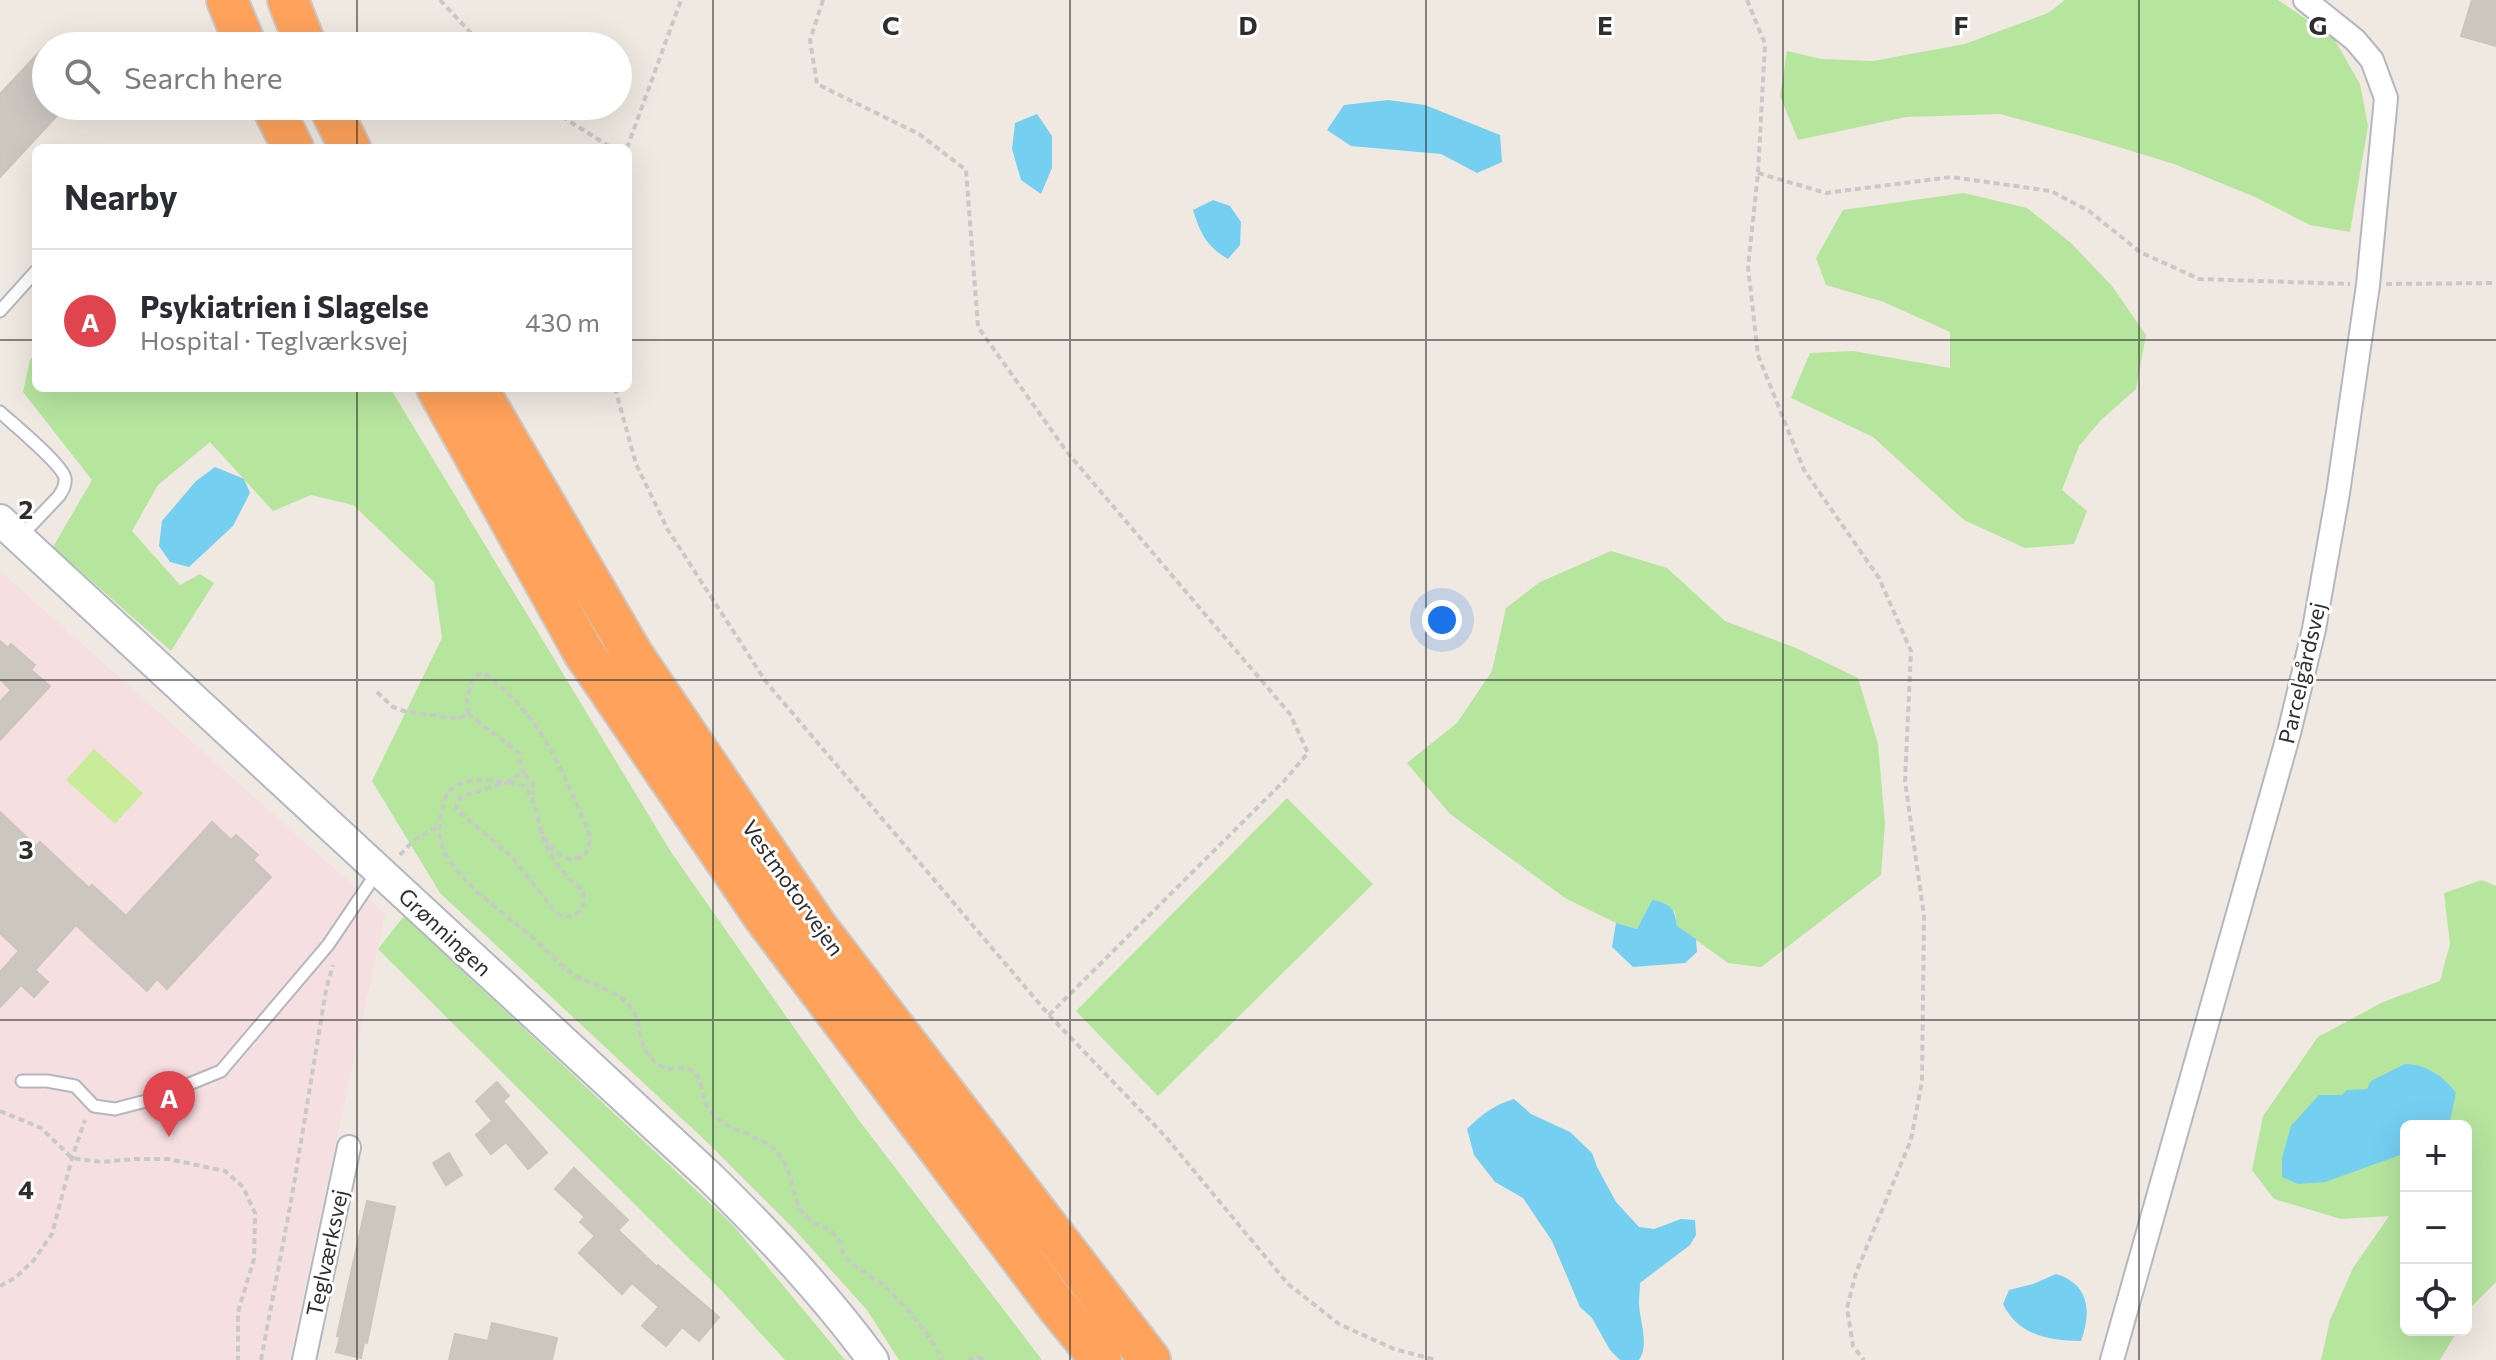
<!DOCTYPE html>
<html lang="en">
<head>
<meta charset="utf-8">
<style>
	body { margin:0; font-family:Commissioner,sans-serif; background:#f2f2f3; color:#2b2b33 }
	.controls { position:absolute; right:24px; bottom:24px; display:grid; overflow:hidden; border-radius:12px; box-shadow:0 8px 32px #0002 }
	.controls button { width:72px; height:72px; display:grid; place-items:center; padding:0; border:0; border-bottom:2px solid #e1e1e2; background:#fff; color:#2b2b33; font:40px sans-serif }
	.you { position:absolute; left:1442px; top:620px; width:28px; height:28px; margin:-20px; border:6px solid #fff; border-radius:50%; background:#1a73e8; box-shadow:0 0 0 12px #1a73e833 }
	.badge { display:grid; place-items:center; width:52px; height:52px; border-radius:50%; background:#db2777; color:#fff; font-size:26px; font-weight:700 }
	.pin { position:absolute; translate:-50% -66px; filter:drop-shadow(0 2px 4px #0008) }
	.pin::after { content:''; position:absolute; top:42px; width:28px; height:24px; background:inherit; clip-path:polygon(0 0,100% 0,50% 100%) }
	.list { margin:0; padding:0; list-style:none }
	h2 { display:flex; justify-content:space-between; align-items:center; height:104px; margin:0; padding:0 32px; font-size:34px }
	h2 small { font-size:26px; font-weight:400; color:#7c7c81 }
	.list li { display:grid; grid-template-columns:52px 1fr auto; gap:24px; align-items:center; box-sizing:border-box; height:144px; padding:0 32px; border-top:2px solid #e1e1e2 }
	.list b { display:block; font-size:30px; white-space:nowrap }
	.list p { margin:0; font-size:26px; white-space:nowrap; color:#7c7c81 }
	.list em { font-size:26px; font-style:normal; color:#7c7c81 }
	.icon { flex:none; width:44px; height:44px; fill:none; stroke:currentColor; stroke-width:2; stroke-linecap:round; stroke-linejoin:round }
	.map { position:relative; flex:none; width:2496px; height:1360px; overflow:hidden }
	.search { position:absolute; background:#fff; box-shadow:0 8px 32px #0002; left:32px; top:32px; width:600px; height:88px; display:flex; align-items:center; gap:20px; box-sizing:border-box; padding:0 28px; border-radius:44px; color:#7c7c81; font-size:30px }
	.panel { position:absolute; background:#fff; box-shadow:0 8px 32px #0002; left:32px; top:144px; width:600px; height:248px; border-radius:12px }
	.map>svg:first-child { display:block }
</style>
</head>
<body>
<div class="map">
<svg width="2496" height="1360" viewBox="0 0 2496 1360">
	<rect width="100%" height="100%" fill="#efe9e1"/>
	<path fill="#f5dfe0" d="M0 571 385 914 289 1360H0Z"/>
	<path fill="#b6e59e" d="M2065 0H2278L2333 37 2360 84 2368 126 2350 232 2310 225 2255 197 2174 164 2099 141 2000 114 1906 117 1798 140 1780 96 1787 51 1821 59 1873 61 1965 44 2048 13Z
		M1964 193 2027 208 2071 243 2112 286 2146 335 2136 389 2101 420 2079 446 2062 490 2087 511 2074 544 2025 548 1964 520 1873 437 1791 398 1810 353 1853 351 1950 368V332L1884 302 1826 285 1816 258 1843 210Z
		M36 351V388H390L671 852 858 1119 1042 1360H899L867 1310 795 1230 708 1143 440 893 372 781 442 638 434 582 353 505 311 495 273 511 210 442 158 485 132 531 180 585 200 574 214 583 171 651 53 547 92 480 23 392 30 360Z
		M1611 551 1667 568 1725 621 1796 648 1858 678 1878 744 1885 824 1881 875 1761 967 1728 963 1677 926 1675 912 1652 900 1637 929 1616 923 1565 898 1450 814 1407 763 1457 723 1492 671 1506 608 1540 582Z
		M1287 798 1373 884 1158 1096 1076 1011Z
		M2482 880 2496 886V1282L2472 1306 2466 1316V1126H2406V1330H2458L2440 1360H2321L2330 1320 2353 1268 2389 1216 2341 1219 2274 1199 2252 1170 2263 1116 2318 1037 2383 1002 2440 981 2450 944 2444 893Z
		M404 916 732 1224 845 1360H785L722 1291 378 949Z"/>
	<path fill="#c9ec9a" d="M94 749 143 793 115 824 66 780Z"/>
	<path fill="#75cff0" d="M1388 100 1425 105 1500 135 1502 162 1477 173 1441 154 1351 146 1327 130 1344 105Z
		M1037 114 1052 136V168L1041 194 1021 180 1012 149 1015 123Z
		M1213 200 1230 206 1241 222 1240 245 1228 259C1207 247 1200 233 1193 210Z
		M215 467 244 479 250 493 233 526 189 567 170 562 159 546 162 521 196 481Z
		M1652 900C1670 903 1675 909 1677 926L1696 939 1697 952 1685 963 1633 967 1612 947 1616 923 1637 929Z
		M2405 1064C2426 1064 2443 1076 2456 1093L2450 1120 2446 1126H2406V1153L2325 1182 2298 1184 2282 1177V1158L2291 1126 2319 1095H2342L2347 1090 2367 1089 2371 1081Z
		M1514 1099 1531 1114 1570 1132 1592 1153 1597 1167 1616 1202 1639 1227 1654 1229 1681 1219 1695 1220 1696 1235 1690 1245 1640 1283C1640 1289 1639 1296 1639 1302 1639 1320 1650 1344 1639 1360H1620L1610 1350 1592 1318 1580 1307 1552 1241 1523 1198 1495 1182 1474 1155 1467 1129C1482 1114 1494 1105 1514 1099Z
		M2056 1274C2089 1284 2092 1311 2081 1341 2049 1341 2018 1335 2003 1304L2009 1290 2033 1284Z"/>
	<path fill="#cbc7bf" stroke="#cbc5ba" stroke-width="2" d="M2472 0H2496V46L2461 36Z
		M46 45V106H66L0 177V94Z
		M0 641 8 648 11 644 35 665 31 670 50 686 0 740V702L11 690 0 679Z
		M0 812 36 846 40 842 89 888 92 885 126 916 212 822 231 840 236 835 258 855 253 860 271 877 167 989 157 979 147 991 76 925 35 970 48 982 34 997 21 985 0 1007V972L19 951 0 933Z
		M497 1082 509 1096 503 1101 547 1153 528 1169 506 1142 491 1154 476 1135 492 1121 476 1101Z
		M449 1153 462 1175 446 1185 433 1163Z
		M574 1168 628 1220 618 1230 657 1267 658 1265 719 1317 699 1341 682 1327 666 1346 642 1326 659 1307 632 1283 622 1294 579 1253 595 1236 580 1222 585 1217 555 1189Z
		M367 1201 395 1207 367 1343 364 1342 361 1358 336 1352 340 1337 337 1336Z
		M492 1323 557 1338 552 1360H449L455 1334 488 1341Z"/>
	<g fill="none" stroke-linecap="round" stroke-linejoin="round">
		<g stroke="#b4b7c1" stroke-width="15">
			<path id="lane" d="M0 311 36 271
				M0 412C13 424 62 464 65 478 66 485 63 490 59 496L20 537
				M22 1081H47L75 1086 94 1106 115 1109 150 1100 221 1071 328 945 378 871"/>
		</g>
		<g stroke="#b4b7c1" stroke-width="26">
			<path id="street" d="M304 1360 349 1147
				M2112 1360 2289 733 2314 629 2338 493 2368 285 2386 98 2372 60 2355 40 2305 0"/>
		</g>
		<g stroke="#b4b7c1" stroke-width="34">
			<path id="secondary" d="M0 520 709 1176C768 1234 824 1293 873 1360"/>
		</g>
		<g stroke="#c9c9c9" stroke-width="44">
			<path id="highway" d="M227 0 246 46
				M288 0 306 46
				M272 106 293 148
				M329 106 350 148
				M437 388 584 653 764 917 1057 1306 1101 1360
				M477 388 633 655 817 927 1150 1360"/>
		</g>
		<path stroke="#c9c9c9" stroke-width="4" stroke-dasharray="6 4" stroke-linecap="butt" d="M440 0 483 46
			M823 0 810 40 817 84 919 134 966 170 978 327 1067 452 1290 714 1308 753 1284 781 1049 1015
			M1747 0 1765 44 1758 173 1748 267 1758 355 1804 470 1879 578 1911 651 1905 781 1924 916 1922 1081 1911 1140 1856 1273 1847 1308 1853 1346 1864 1360
			M545 106 612 148
			M627 148 681 0
			M1758 173 1826 193 1951 177 2051 191 2089 211 2140 252 2199 279 2350 284
			M2386 284 2496 283
			M615 388 636 464 668 530 766 682 1049 1015 1165 1136 1288 1284 1339 1324 1394 1349 1436 1360
			M377 692 393 707 404 711 460 719 468 714 467 698 474 677 484 673C530 706 556 754 577 805 584 824 598 838 583 857L569 859 554 851 541 831
			M468 714 519 753 524 774 516 776 506 783C488 779 469 777 453 788 446 793 444 803 442 810 440 822 438 834 442 846 456 882 505 913 533 938 546 949 559 965 574 975 589 984 617 991 628 1004 648 1026 630 1052 667 1069 715 1062 690 1093 715 1116 734 1135 765 1134 781 1157 792 1172 793 1199 803 1213 810 1223 824 1226 833 1233 841 1239 840 1252 847 1259 857 1269 871 1276 882 1284 899 1298 935 1340 942 1360
			M525 775 533 783V795
			M509 782 525 786C534 799 536 812 540 827 546 853 562 875 583 890V906L574 916 564 917 556 912 511 856 457 810V802L462 796Z
			M400 855 414 840 439 826
			M0 1111 41 1128 72 1158 101 1162 135 1159H168L225 1171 243 1187 255 1213 254 1259 238 1312V1360
			M0 1286 15 1278 34 1260 52 1234 72 1158 85 1120
			M261 1360 292 1196 326 990 333 965
			M968 1360 978 1357 985 1360"/>
		<use href="#lane" stroke="#fff" stroke-width="11"/>
		<use href="#street" stroke="#fff" stroke-width="22"/>
		<use href="#secondary" stroke="#fff" stroke-width="30"/>
		<use href="#highway" stroke="#ffa35c" stroke-width="40"/>
	</g>
	<path fill="none" stroke="#2e2e2e" stroke-width="2" stroke-opacity="0.55" d="M357 0V46M713 0V1360M1070 0V1360M1426 0V1360M1783 0V1360M2139 0V1360M357 106V148M0 340H36M628 340H2496M357 388V1360M0 680H2496M0 1020H2496"/>
	<g text-anchor="middle" stroke-width="6" stroke-linejoin="round" paint-order="stroke">
		<g font-size="22" fill="#2e2e2e" stroke="#fff">
			<text transform="translate(2302 673) rotate(-77)" y="8">Parcelgårdsvej</text>
			<text transform="translate(793 888) rotate(55)" y="8">Vestmotorvejen</text>
			<text transform="translate(445 932) rotate(43)" y="8">Grønningen</text>
			<text transform="translate(327 1253) rotate(-78)" y="8">Teglværksvej</text>
		</g>
	</g>
	<g font-size="26" text-anchor="middle" font-weight="bold" fill="#2e2e2e" stroke="#fff" stroke-width="6" stroke-linejoin="round" paint-order="stroke">
		<text x="891" y="35">C</text>
		<text x="1248" y="35">D</text>
		<text x="1605" y="35">E</text>
		<text x="1961" y="35">F</text>
		<text x="2318" y="35">G</text>
		<text x="26" y="519">2</text>
		<text x="26" y="859">3</text>
		<text x="26" y="1199">4</text>
	</g>
</svg>
<div class="controls">
<button>+</button>
<button>−</button>
<button><svg class="icon" aria-label="locate" viewBox="0 0 24 24"><circle cx="12" cy="12" r="6"/><path d="M12 2v4M12 18v4M2 12h4M18 12h4"/></svg></button>
</div>
<div class="you"></div>
<div class="pin badge" style="left:169px;top:1137px;background:#e0444e">A</div>
<div class="search"><svg class="icon" aria-label="search" viewBox="0 0 24 24"><circle cx="10" cy="10" r="6"/><path d="M15 15l6 6"/></svg>Search here</div>
<section class="panel">
<h2>Nearby<small></small></h2>
<ul class="list">
<li><span class="badge" style="background:#e0444e">A</span><div><b>Psykiatrien i Slagelse</b><p>Hospital · Teglværksvej</p></div><em>430 m</em></li>
</ul>
</section>
</div>
</body>
</html>
